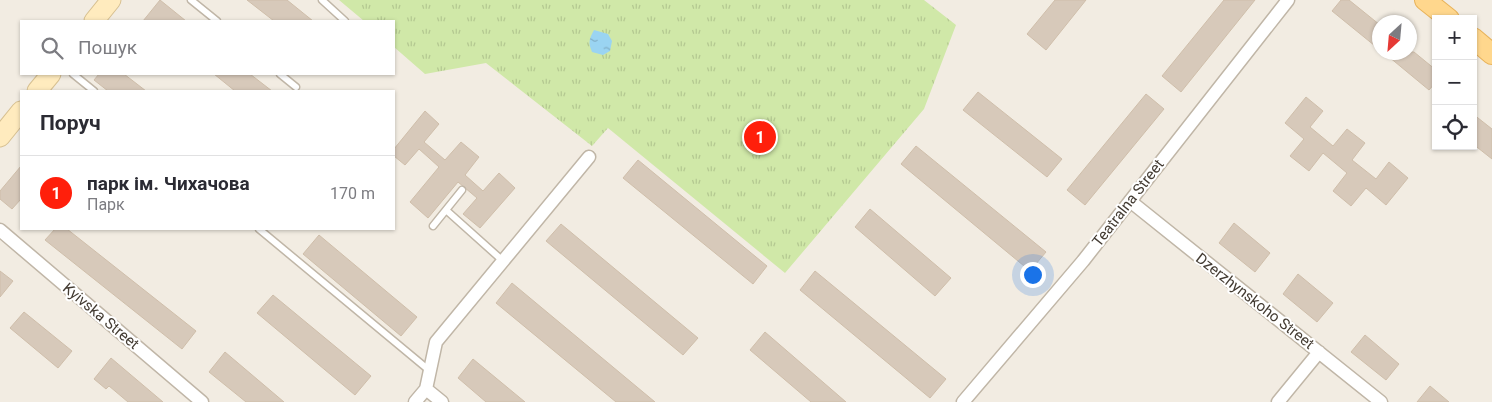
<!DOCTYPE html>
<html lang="uk">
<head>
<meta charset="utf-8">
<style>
	body { margin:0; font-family:Roboto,sans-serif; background:#f2f2f3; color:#2b2b33 }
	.controls { position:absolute; right:15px; top:15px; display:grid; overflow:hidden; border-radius:0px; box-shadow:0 1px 4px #0004 }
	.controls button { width:45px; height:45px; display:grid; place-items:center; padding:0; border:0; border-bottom:1px solid #e1e1e2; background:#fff; color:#2b2b33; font:25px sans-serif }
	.compass { position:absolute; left:1372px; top:15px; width:45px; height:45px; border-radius:50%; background:#fff; box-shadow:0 1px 4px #0004; rotate:206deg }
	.you { position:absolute; left:1032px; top:274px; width:18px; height:18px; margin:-12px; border:4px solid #fff; border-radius:50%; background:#1a73e8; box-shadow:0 0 0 8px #1a73e833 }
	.badge { display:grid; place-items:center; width:32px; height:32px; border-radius:50%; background:#ff1f0b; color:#fff; font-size:16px; font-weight:700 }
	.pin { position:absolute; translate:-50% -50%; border:2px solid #fff; box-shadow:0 1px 5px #0006 }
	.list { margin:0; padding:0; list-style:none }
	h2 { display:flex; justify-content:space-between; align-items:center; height:65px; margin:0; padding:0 20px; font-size:21px }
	h2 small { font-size:16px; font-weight:400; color:#7c7c81 }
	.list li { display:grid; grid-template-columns:32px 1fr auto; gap:15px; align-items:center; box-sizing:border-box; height:75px; padding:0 20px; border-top:1px solid #e1e1e2 }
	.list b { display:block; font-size:19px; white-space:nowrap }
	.list p { margin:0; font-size:16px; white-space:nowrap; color:#7c7c81 }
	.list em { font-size:16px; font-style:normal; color:#7c7c81 }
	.icon { flex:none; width:28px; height:28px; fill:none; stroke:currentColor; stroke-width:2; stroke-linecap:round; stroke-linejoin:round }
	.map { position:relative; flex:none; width:1492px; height:402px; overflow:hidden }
	.search { position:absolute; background:#fff; box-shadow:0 1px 4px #0004; left:20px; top:20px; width:375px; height:55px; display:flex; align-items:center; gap:12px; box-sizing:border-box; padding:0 18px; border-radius:0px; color:#7c7c81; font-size:19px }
	.panel { position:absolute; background:#fff; box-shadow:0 1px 4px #0004; left:20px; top:90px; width:375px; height:140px; border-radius:0px }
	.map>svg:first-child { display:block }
</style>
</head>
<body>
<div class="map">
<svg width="1492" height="402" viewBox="0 0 1492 402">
	<defs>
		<pattern id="park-tufts" width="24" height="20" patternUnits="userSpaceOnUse" patternTransform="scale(1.25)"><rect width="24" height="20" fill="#d0e8a8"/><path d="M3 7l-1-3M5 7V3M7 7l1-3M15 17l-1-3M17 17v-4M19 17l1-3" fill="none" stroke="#b4c891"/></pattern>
		<pattern id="water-ripples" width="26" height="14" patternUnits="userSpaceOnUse" patternTransform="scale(1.25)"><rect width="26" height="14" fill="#9ad4f2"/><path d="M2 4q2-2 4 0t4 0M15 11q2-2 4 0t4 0" fill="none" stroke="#7fadc5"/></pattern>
	</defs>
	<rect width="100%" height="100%" fill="#f2ece2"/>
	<path fill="url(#park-tufts)" d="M339 0H924L956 25 924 109 785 273 608 128 592 146 486 63 425 74 394 47V21H364Z"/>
	<path fill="url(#water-ripples)" d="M594 30 608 34 612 41 610 51 603 55 592 52C588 43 589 39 594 30Z"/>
	<path fill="#d7c9ba" stroke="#cfbeaa" d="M160 0 186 21H143Z
		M247 0H287L313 21H274Z
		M1055 0H1086L1046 50 1027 34Z
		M1224 0H1255L1181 92 1162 76Z
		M1341 0H1349L1380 25V50L1332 11Z
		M1383 52H1414L1436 70V82L1429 90Z
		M99 74H124L146 91H108L94 80Z
		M214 74H250L272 91H235Z
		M978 92 1062 159 1047 177 963 110Z
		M1146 94 1164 109 1085 205 1067 190Z
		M1306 97 1323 111 1310 127 1333 146 1347 129 1365 143 1352 160 1376 179 1389 162 1408 178 1386 205 1366 188 1351 206 1333 191 1347 173 1323 153 1309 171 1290 156 1304 139 1285 123Z
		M425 111 439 124 424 142 445 160 461 142 479 157 465 175 483 191 499 173 515 188 480 228 463 214 477 198 458 182 428 218 410 202 439 167 419 149 405 165 394 156V149Z
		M1473 114 1492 129V159L1473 144Z
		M916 146 1046 252 1030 271 901 164Z
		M638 160 767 266 753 284 623 178Z
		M21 166V199L12 209 0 199V191Z
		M870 209 951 278 935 296 855 227Z
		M1234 223 1270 253 1255 272 1219 243Z
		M561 224 698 338 683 355 546 241Z
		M55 229H67L196 331 182 349 45 240Z
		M319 235 417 317 401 336 303 254Z
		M0 271 13 281 0 297Z
		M815 271 946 379 930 398 800 290Z
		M1298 274 1333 303 1317 322 1283 294Z
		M512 283 655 402H616L496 303Z
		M273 295 371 376 355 395 257 313Z
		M24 312 72 351 58 368 10 328Z
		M765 332 846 402H811L750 350Z
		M1365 335 1399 364 1386 380 1351 352Z
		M225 352 284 402H246L209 372Z
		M111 358 163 402H128L109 386 106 389 94 379Z
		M473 359 525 402H486L458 378Z
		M1430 386 1449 402H1417Z"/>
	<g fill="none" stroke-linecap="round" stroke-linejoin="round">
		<g stroke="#c0b6a7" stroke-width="9">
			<path id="lane" d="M191 0 217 21
				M322 0 345 21
				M73 74 94 91
				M280 74 296 87
				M446 210 503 261
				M433 226 462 190
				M259 229 430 371"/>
		</g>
		<g stroke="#c0b6a7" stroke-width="15">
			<path id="street" d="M1130 201 1381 402
				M0 230 202 402
				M426 389 442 402
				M415 402 426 389 436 342 589 157
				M963 402 1083 261 1288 0
				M1278 402 1319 352"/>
		</g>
		<g stroke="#d7c091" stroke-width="21">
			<path id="secondary" d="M94 21 111 0
				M37 91 51 74
				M0 137 21 111"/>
		</g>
		<g stroke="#e8b35a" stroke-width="22">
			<path id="primary" d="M1425 0 1449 19
				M1473 38 1492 54"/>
		</g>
		<use href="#lane" stroke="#fff" stroke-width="6"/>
		<use href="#street" stroke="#fff" stroke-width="12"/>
		<use href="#secondary" stroke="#ffebbe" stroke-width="19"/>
		<use href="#primary" stroke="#ffd78d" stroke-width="20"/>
	</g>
	<g text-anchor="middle" stroke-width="4" stroke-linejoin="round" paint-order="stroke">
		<g font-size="15" fill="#433b32" stroke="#fff">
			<text transform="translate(1128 203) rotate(-52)" y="5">Teatralna Street</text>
			<text transform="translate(1255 301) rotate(38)" y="5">Dzerzhynskoho Street</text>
			<text transform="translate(101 316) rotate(40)" y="5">Kyivska Street</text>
		</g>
	</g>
</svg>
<div class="controls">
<button>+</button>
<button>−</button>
<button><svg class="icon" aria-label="locate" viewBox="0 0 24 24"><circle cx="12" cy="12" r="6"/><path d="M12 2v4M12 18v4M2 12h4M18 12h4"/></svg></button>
</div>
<svg class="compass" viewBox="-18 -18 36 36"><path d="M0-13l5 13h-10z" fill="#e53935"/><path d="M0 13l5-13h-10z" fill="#7c7c81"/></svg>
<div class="you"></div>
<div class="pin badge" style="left:760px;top:137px">1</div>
<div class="search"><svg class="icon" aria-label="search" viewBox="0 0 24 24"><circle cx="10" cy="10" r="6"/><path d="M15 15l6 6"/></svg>Пошук</div>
<section class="panel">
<h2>Поруч<small></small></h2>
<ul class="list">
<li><span class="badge">1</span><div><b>парк ім. Чихачова</b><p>Парк</p></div><em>170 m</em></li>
</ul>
</section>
</div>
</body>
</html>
